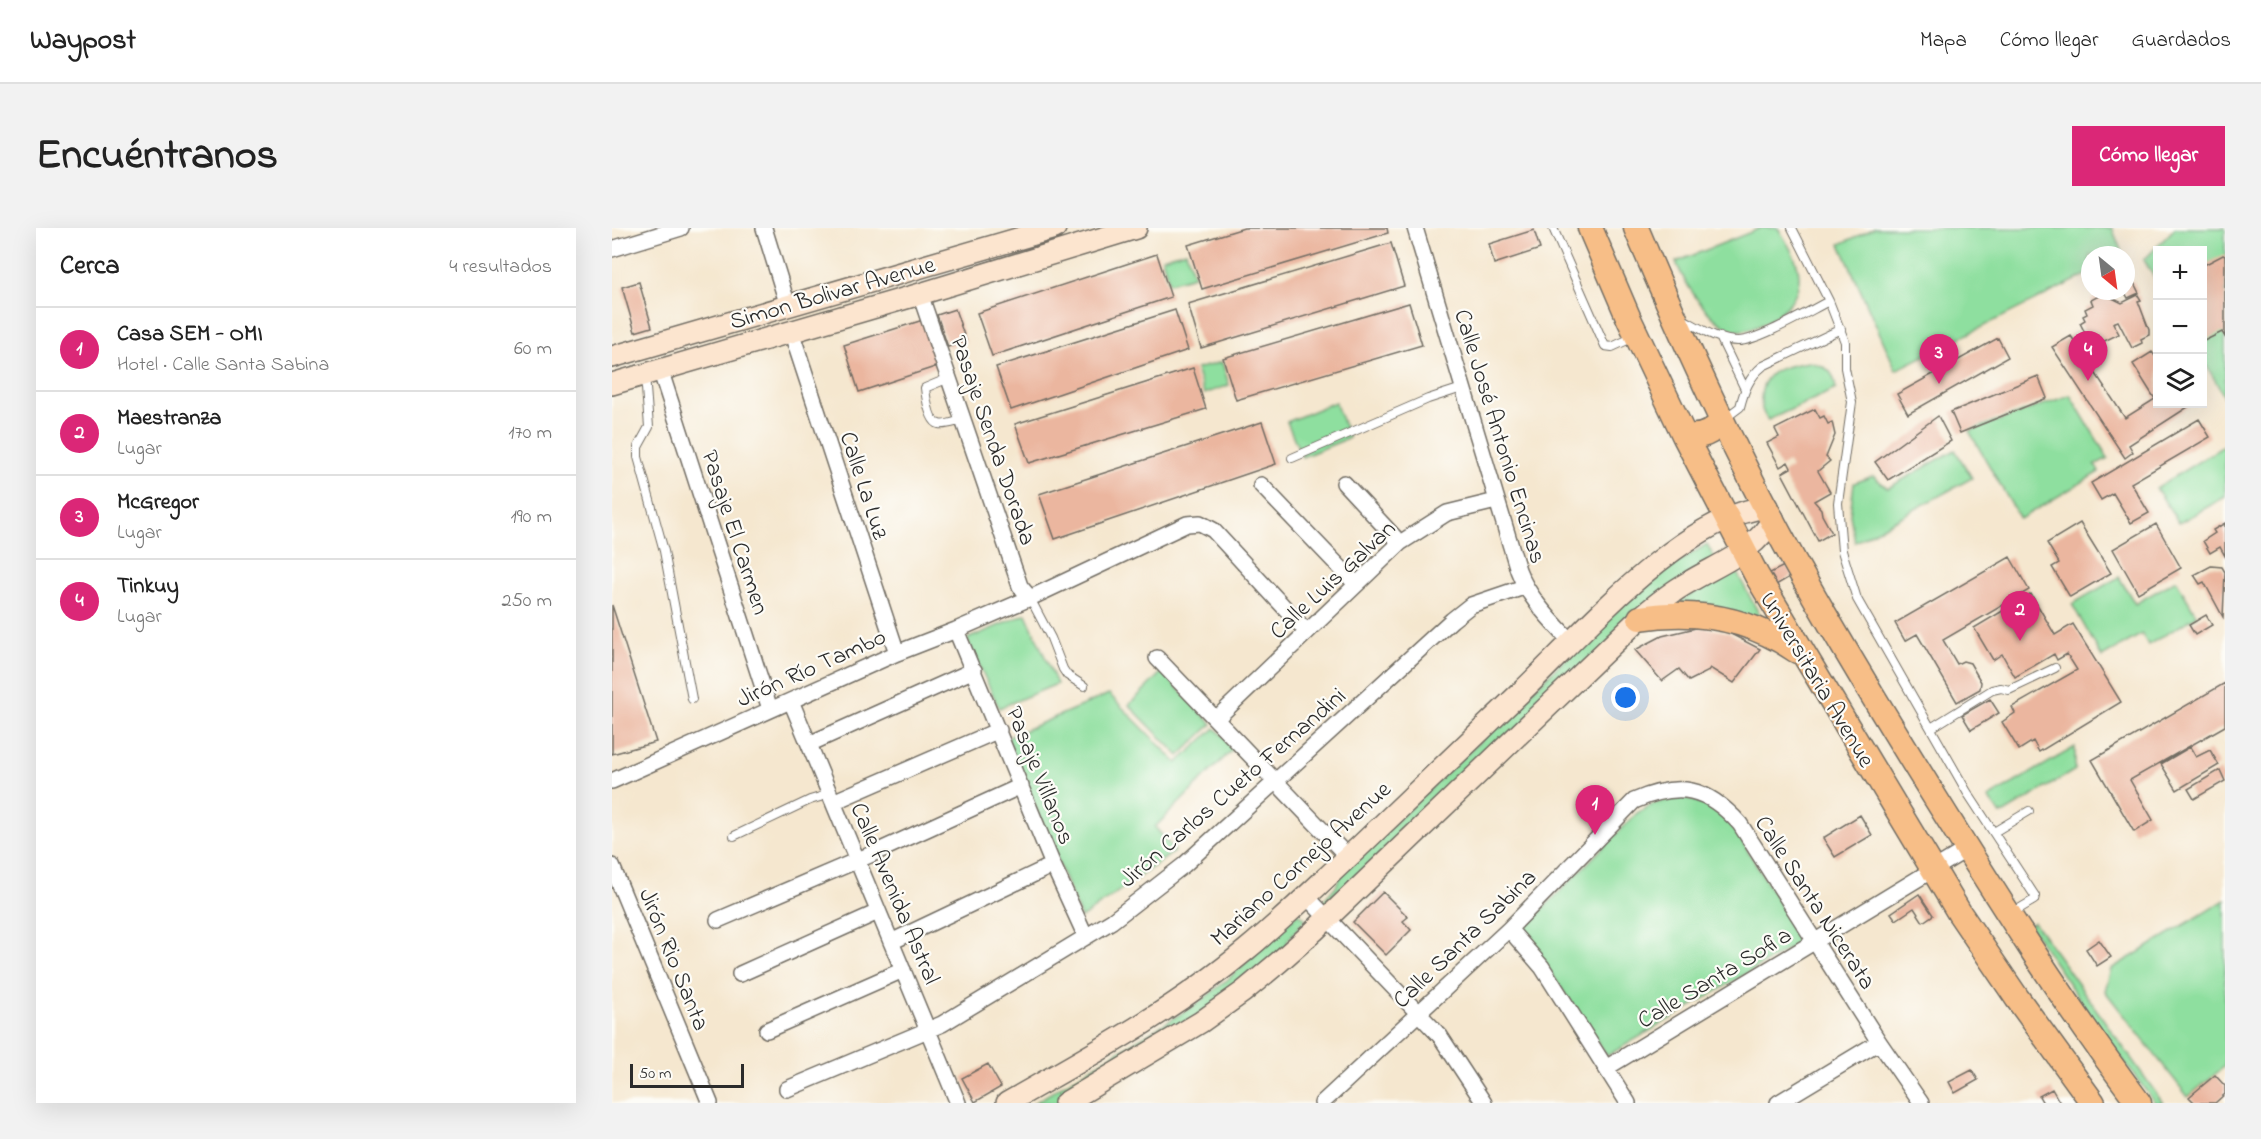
<!DOCTYPE html>
<html lang="es">
<head>
<meta charset="utf-8">
<style>
	body { margin:0; font-family:"Indie Flower",sans-serif; background:#f2f2f2; color:#222 }
	.controls { position:absolute; right:18px; top:18px; display:grid; overflow:hidden; border-radius:0px; box-shadow:0 6px 24px #0002 }
	.controls button { width:54px; height:54px; display:grid; place-items:center; padding:0; border:0; border-bottom:2px solid #e0e0e0; background:#fff; color:#222; font:30px sans-serif }
	.compass { position:absolute; left:1469px; top:18px; width:54px; height:54px; border-radius:50%; background:#fff; box-shadow:0 6px 24px #0002; rotate:151deg }
	.scale { position:absolute; left:18px; bottom:15px; width:114px; box-sizing:border-box; padding-left:6px; border:3px solid #2b2b2b; border-top:0; font-size:16px; line-height:21px; white-space:nowrap; color:#2b2b2b; -webkit-text-stroke:4px #fdfcf7; paint-order:stroke }
	.you { position:absolute; left:1014px; top:470px; width:21px; height:21px; margin:-15px; border:4px solid #fff; border-radius:50%; background:#1a73e8; box-shadow:0 0 0 9px #1a73e833 }
	.badge { display:grid; place-items:center; width:39px; height:39px; border-radius:50%; background:#db2777; color:#fff; font-size:20px; font-weight:700 }
	.pin { position:absolute; translate:-50% -50px; filter:drop-shadow(0 2px 3px #0008) }
	.pin::after { content:''; position:absolute; top:32px; width:21px; height:18px; background:inherit; clip-path:polygon(0 0,100% 0,50% 100%) }
	.list { margin:0; padding:0; list-style:none }
	h2 { display:flex; justify-content:space-between; align-items:center; height:78px; margin:0; padding:0 24px; font-size:26px }
	h2 small { font-size:20px; font-weight:400; color:#767676 }
	.list li { display:grid; grid-template-columns:39px 1fr auto; gap:18px; align-items:center; box-sizing:border-box; height:84px; padding:0 24px; border-top:2px solid #e0e0e0 }
	.list b { display:block; font-size:22px; white-space:nowrap }
	.list p { margin:0; font-size:20px; white-space:nowrap; color:#767676 }
	.list em { font-size:20px; font-style:normal; color:#767676 }
	.icon { flex:none; width:33px; height:33px; fill:none; stroke:currentColor; stroke-width:2; stroke-linecap:round; stroke-linejoin:round }
	.map { position:relative; flex:none; width:1613px; height:875px; overflow:hidden; border-radius:0px }
	header { display:flex; align-items:center; gap:36px; box-sizing:border-box; height:84px; padding:0 30px; background:#fff; border-bottom:2px solid #e0e0e0 }
	header strong { font-size:28px }
	nav { display:flex; gap:33px; margin-inline-start:auto; font-size:21px }
	.intro { display:flex; align-items:center; justify-content:space-between; box-sizing:border-box; height:144px; padding:0 36px }
	h1 { margin:0; font-size:42px }
	.button { padding:15px 27px; border-radius:0px; background:#db2777; color:#fff; font-size:21px; font-weight:700 }
	main { display:flex; gap:36px; padding:0 36px }
	aside { flex:1; background:#fff; border-radius:0px; box-shadow:0 6px 24px #0002 }
	.map>svg:first-child { display:block }
</style>
</head>
<body>
<header>
<strong>Waypost</strong>
<nav><a>Mapa</a><a>Cómo llegar</a><a>Guardados</a></nav>
</header>
<div class="intro"><h1>Encuéntranos</h1><a class="button">Cómo llegar</a></div>
<main>
<aside>
<h2>Cerca<small>4 resultados</small></h2>
<ul class="list">
<li><span class="badge">1</span><div><b>Casa SEM - OMI</b><p>Hotel · Calle Santa Sabina</p></div><em>60 m</em></li>
<li><span class="badge">2</span><div><b>Maestranza</b><p>Lugar</p></div><em>170 m</em></li>
<li><span class="badge">3</span><div><b>McGregor</b><p>Lugar</p></div><em>190 m</em></li>
<li><span class="badge">4</span><div><b>Tinkuy</b><p>Lugar</p></div><em>250 m</em></li>
</ul>
</aside>
<div class="map">
<svg width="1613" height="875" viewBox="0 0 1613 875">
	<rect width="100%" height="100%" fill="#fdfcf7"/>
	<filter id="ink" filterUnits="userSpaceOnUse"><feTurbulence type="fractalNoise" baseFrequency=".0167" numOctaves="2"/><feDisplacementMap in="SourceGraphic" scale="12" xChannelSelector="R" yChannelSelector="G"/><feConvolveMatrix kernelMatrix="1 2 1 2 8 2 1 2 1" color-interpolation-filters="sRGB"/></filter>
	<filter id="wash" filterUnits="userSpaceOnUse"><feTurbulence type="fractalNoise" baseFrequency=".008" numOctaves="4" result="noise"/><feDisplacementMap in="SourceGraphic" scale="24" xChannelSelector="R" yChannelSelector="G"/><feGaussianBlur stdDeviation="1.35" result="paint"/><feColorMatrix in="noise" values="0 0 0 0 0 0 0 0 0 0 0 0 0 0 0 0 0 1.4 0 .05"/><feComposite in="paint" operator="in"/></filter>
	<g filter="url(#wash)">
		<rect width="100%" height="100%" fill="#f5e7cf"/>
		<path fill="#8edf9f" stroke="#5c8565" stroke-width="1.5" d="M1149 0H1166C1175 15 1188 33 1187 51 1186 66 1178 77 1166 86 1157 93 1144 100 1133 102 1104 108 1073 56 1064 34Z
			M1263 0H1500L1511 27H1478V45L1284 142 1228 16Z
			M1563 0H1613V170L1591 131 1590 22H1546L1545 54 1532 32Z
			M574 23 582 48 557 55 550 30Z
			M610 134 617 157 592 166 584 141Z
			M1196 134C1214 138 1222 142 1224 161L1156 192C1150 184 1149 180 1149 170 1150 141 1173 138 1196 134Z
			M1458 167 1496 230 1483 237 1487 244 1408 291 1357 203Z
			M723 174 737 210 690 229 675 194Z
			M1613 217V269L1567 295 1544 260Z
			M1343 222 1360 250 1243 314 1238 287 1242 255 1261 248 1276 260Z
			M1095 316 1103 331 715 679 709 675 724 658 728 647 1033 355Z
			M1123 341 1153 397 1052 382Z
			M1507 349 1523 376 1564 352 1585 388 1536 417 1530 406 1490 429 1460 376Z
			M414 386 445 456 387 480 355 411Z
			M550 444 600 496 567 528 517 477Z
			M497 466 565 535 603 500 623 519 543 599 563 623 469 690 395 510Z
			M1463 519V542L1389 587 1376 570Z
			M1071 569 1097 578 1118 593 1190 713 995 828 910 702 1025 585 1043 575Z
			M1613 672V838L1576 869 1493 763 1499 741Z
			M686 685 694 691 676 712 674 719 628 761 448 875H422L585 776 615 752Z
			M1422 694 1551 875H1543L1482 793 1417 697Z"/>
		<g id="blocks">
			<path fill="#ebb69f" d="M632 0H775L776 5 590 61 576 17Z
				M922 2 928 21 882 36 877 16Z
				M779 15 792 58 589 120 576 76Z
				M545 26 559 69 380 128 365 85Z
				M1611 27 1613 28V109L1610 104 1590 114V38Z
				M1521 53 1527 65 1516 70 1512 63H1514V56Z
				M27 54 40 99 23 104 10 59Z
				M1496 63 1498 69 1510 75 1526 67 1529 72 1526 73 1537 102V107L1529 111 1530 115 1520 120 1506 93 1501 95 1507 106 1480 119 1468 95 1473 92 1471 88 1475 86 1473 81 1481 77 1479 72Z
				M797 75 810 117 624 172 611 130Z
				M343 81 354 113 336 119 325 87Z
				M563 82 576 122 399 182 384 139Z
				M311 92 326 138 247 164 232 117Z
				M1459 108 1513 190 1543 171 1521 136 1540 124 1546 132V176H1574L1576 179 1517 217 1521 224 1513 230 1440 119Z
				M1386 110 1396 129 1296 186 1285 166Z
				M581 140 594 181 417 235 403 196Z
				M1426 148 1435 170 1348 205 1339 184Z
				M1203 181 1208 190 1212 188 1216 196 1220 194 1223 207 1214 229 1218 233 1206 243 1218 264 1202 273 1209 281 1210 287 1220 305 1206 313 1170 245 1179 240 1176 234 1168 239 1155 215 1167 209 1163 201Z
				M1326 188 1339 213 1276 252 1263 234Z
				M1587 191 1598 209 1519 255 1537 285 1519 295 1501 265 1489 272 1479 255Z
				M650 194 664 236 443 311 427 266Z
				M1468 295 1499 345 1458 369 1440 339 1447 335 1435 315Z
				M1613 295V328L1608 319 1598 325 1591 313 1603 305 1601 302Z
				M1544 296 1569 340 1526 365 1501 321Z
				M1398 329 1417 362 1331 412 1345 436 1351 433 1358 435 1369 454 1368 461 1345 474 1305 406 1293 413 1283 395Z
				M1174 337 1181 347 1164 357 1158 345Z
				M1599 338 1610 339 1613 344 1611 389 1592 354 1588 356 1582 347Z
				M1419 366 1443 407 1461 396 1509 474 1427 524 1421 513 1407 522 1390 494 1403 485 1400 479 1465 442 1455 426 1445 432 1442 426 1403 449 1390 426 1381 432 1362 400Z
				M0 377 44 514 0 526Z
				M1594 387 1600 397 1583 407 1577 397Z
				M1088 399 1115 404 1148 421 1122 455 1098 440 1095 444 1077 453 1067 441 1050 453 1023 422 1050 408Z
				M1613 455V498L1518 552 1541 592 1522 604 1480 532Z
				M1378 471 1387 485 1359 502 1350 487Z
				M1578 519 1584 529 1598 522 1607 537 1565 562 1549 536Z
				M1608 542 1613 553 1582 571 1576 561Z
				M1248 587 1260 607 1223 629 1211 610Z
				M771 664 796 689 791 693 799 702 774 727 741 694Z
				M1307 666 1321 687 1311 694 1302 680 1284 692 1279 685Z
				M1487 712 1499 729 1485 738 1474 721Z
				M376 836 389 859 363 874 350 850Z
				M1360 842 1366 852 1343 865 1337 854Z
				M1603 847 1613 858V866L1603 875H1583L1577 869Z
				M1440 861 1448 875H1431L1427 868Z"/>
		</g>
	</g>
	<g filter="url(#ink)">
		<use href="#blocks" fill-opacity="0" stroke="#726d64" stroke-width="1.5"/>
		<g fill="none" stroke-linecap="round" stroke-linejoin="round">
			<g stroke="#726d64" stroke-width="10">
				<path id="lane" d="M941 0 993 118 1000 119 1022 109
					M1180 0 1217 73 1233 114V140L1240 174 1226 275 1230 323 1245 371 1355 564 1423 668 1422 672 1400 685
					M1069 90C1086 99 1106 113 1126 113 1146 113 1197 83 1217 73
					M1108 109 1133 161
					M33 147 37 199 26 219V229L52 323 80 471
					M337 150 313 160C314 169 317 194 327 196 333 198 345 193 351 192
					M1112 191 1128 179C1132 163 1137 149 1151 138L1229 101
					M680 230 816 171 850 160
					M418 370 439 410 451 441 455 447 472 458
					M1319 500 1380 462 1389 460 1397 462 1443 440
					M1382 604 1417 583
					M122 608 198 572 218 566"/>
			</g>
			<g stroke="#726d64" stroke-width="18">
				<path id="street" d="M152 0 176 78
					M803 0 906 342C917 371 939 392 960 415
					M0 21 69 0
					M308 66 408 358 418 370
					M179 103 285 425
					M48 141 158 481
					M732 255 788 315
					M649 257 744 356
					M344 402 441 637 474 709
					M545 430 736 629
					M179 473 346 875
					M604 491 788 315 835 285 884 273
					M197 516 362 442
					M0 553 285 425 344 402 418 370 575 296 588 295 601 302 695 404
					M221 574 387 502
					M0 638 98 875
					M694 668 828 808 872 875
					M106 692 260 626 409 558
					M897 701 930 739 1016 875
					M279 714 441 637
					M128 746 266 684
					M155 802 291 742
					M994 840 1355 621
					M175 861 330 796 500 693 572 637 840 392 859 377 912 359
					M710 875 897 701 1022 573C1068 553 1095 559 1128 596L1267 814 1309 875
					M1166 875 1267 814"/>
			</g>
			<g stroke="#726d64" stroke-width="24">
				<path id="secondary" d="M0 129 443 0
					M0 156 308 66 524 0
					M395 875C477 828 561 783 634 722 673 690 709 654 746 620 800 568 854 516 909 464 970 406 1069 289 1155 279
					M453 875 589 794 631 764 667 734 702 703 1028 390C1043 377 1059 364 1077 354 1106 336 1145 323 1161 290"/>
			</g>
			<g stroke="#726d64" stroke-width="27">
				<path id="primary" d="M978 0 1017 91 1072 207 1145 348 1348 686 1405 770 1481 875
					M1024 0C1071 112 1122 224 1181 331 1226 412 1275 492 1324 571 1388 674 1454 778 1527 875
					M1072 207C1088 211 1101 205 1110 192
					M1028 390C1085 381 1137 390 1185 423"/>
			</g>
			<use href="#lane" stroke="#fff" stroke-width="8"/>
			<use href="#street" stroke="#fff" stroke-width="15"/>
			<use href="#secondary" stroke="#fce5cf" stroke-width="21"/>
			<use href="#primary" stroke="#f7be87" stroke-width="24"/>
		</g>
	</g>
	<g text-anchor="middle" stroke-width="4.5" stroke-linejoin="round" paint-order="stroke">
		<g font-size="24" fill="#2b2b2b" stroke="#fdfcf7">
			<text transform="translate(220 64) rotate(-16)" y="8">Simon Bolivar Avenue</text>
			<text transform="translate(889 208) rotate(73)" y="8">Calle José Antonio Encinas</text>
			<text transform="translate(382 212) rotate(71)" y="8">Pasaje Senda Dorada</text>
			<text transform="translate(253 257) rotate(72)" y="8">Calle La Luz</text>
			<text transform="translate(124 304) rotate(72)" y="8">Pasaje El Carmen</text>
			<text transform="translate(720 351) rotate(-43)" y="8">Calle Luis Galvan</text>
			<text transform="translate(199 439) rotate(-24)" y="8">Jirón Río Tambo</text>
			<text transform="translate(1206 451) rotate(59)" y="8">Universitaria Avenue</text>
			<text transform="translate(429 547) rotate(68)" y="8">Pasaje Villanos</text>
			<text transform="translate(620 559) rotate(-41)" y="8">Jirón Carlos Cueto Fernandini</text>
			<text transform="translate(688 635) rotate(-42)" y="8">Mariano Cornejo Avenue</text>
			<text transform="translate(284 665) rotate(67)" y="8">Calle Avenida Astral</text>
			<text transform="translate(1204 674) rotate(57)" y="8">Calle Santa Nicerata</text>
			<text transform="translate(852 710) rotate(-44)" y="8">Calle Santa Sabina</text>
			<text transform="translate(63 731) rotate(68)" y="8">Jirón Rio Santa</text>
			<text transform="translate(1102 749) rotate(-31)" y="8">Calle Santa Sofia</text>
		</g>
	</g>
</svg>
<div class="controls">
<button>+</button>
<button>−</button>
<button><svg class="icon" aria-label="layers" viewBox="0 0 24 24"><path d="M12 4l9 5-9 5-9-5zM3 14l9 5 9-5"/></svg></button>
</div>
<svg class="compass" viewBox="-18 -18 36 36"><path d="M0-13l5 13h-10z" fill="#e53935"/><path d="M0 13l5-13h-10z" fill="#767676"/></svg>
<div class="scale">50 m</div>
<div class="you"></div>
<div class="pin badge" style="left:983px;top:607px">1</div>
<div class="pin badge" style="left:1408px;top:413px">2</div>
<div class="pin badge" style="left:1327px;top:156px">3</div>
<div class="pin badge" style="left:1476px;top:153px">4</div>
</div>
</main>
</body>
</html>
